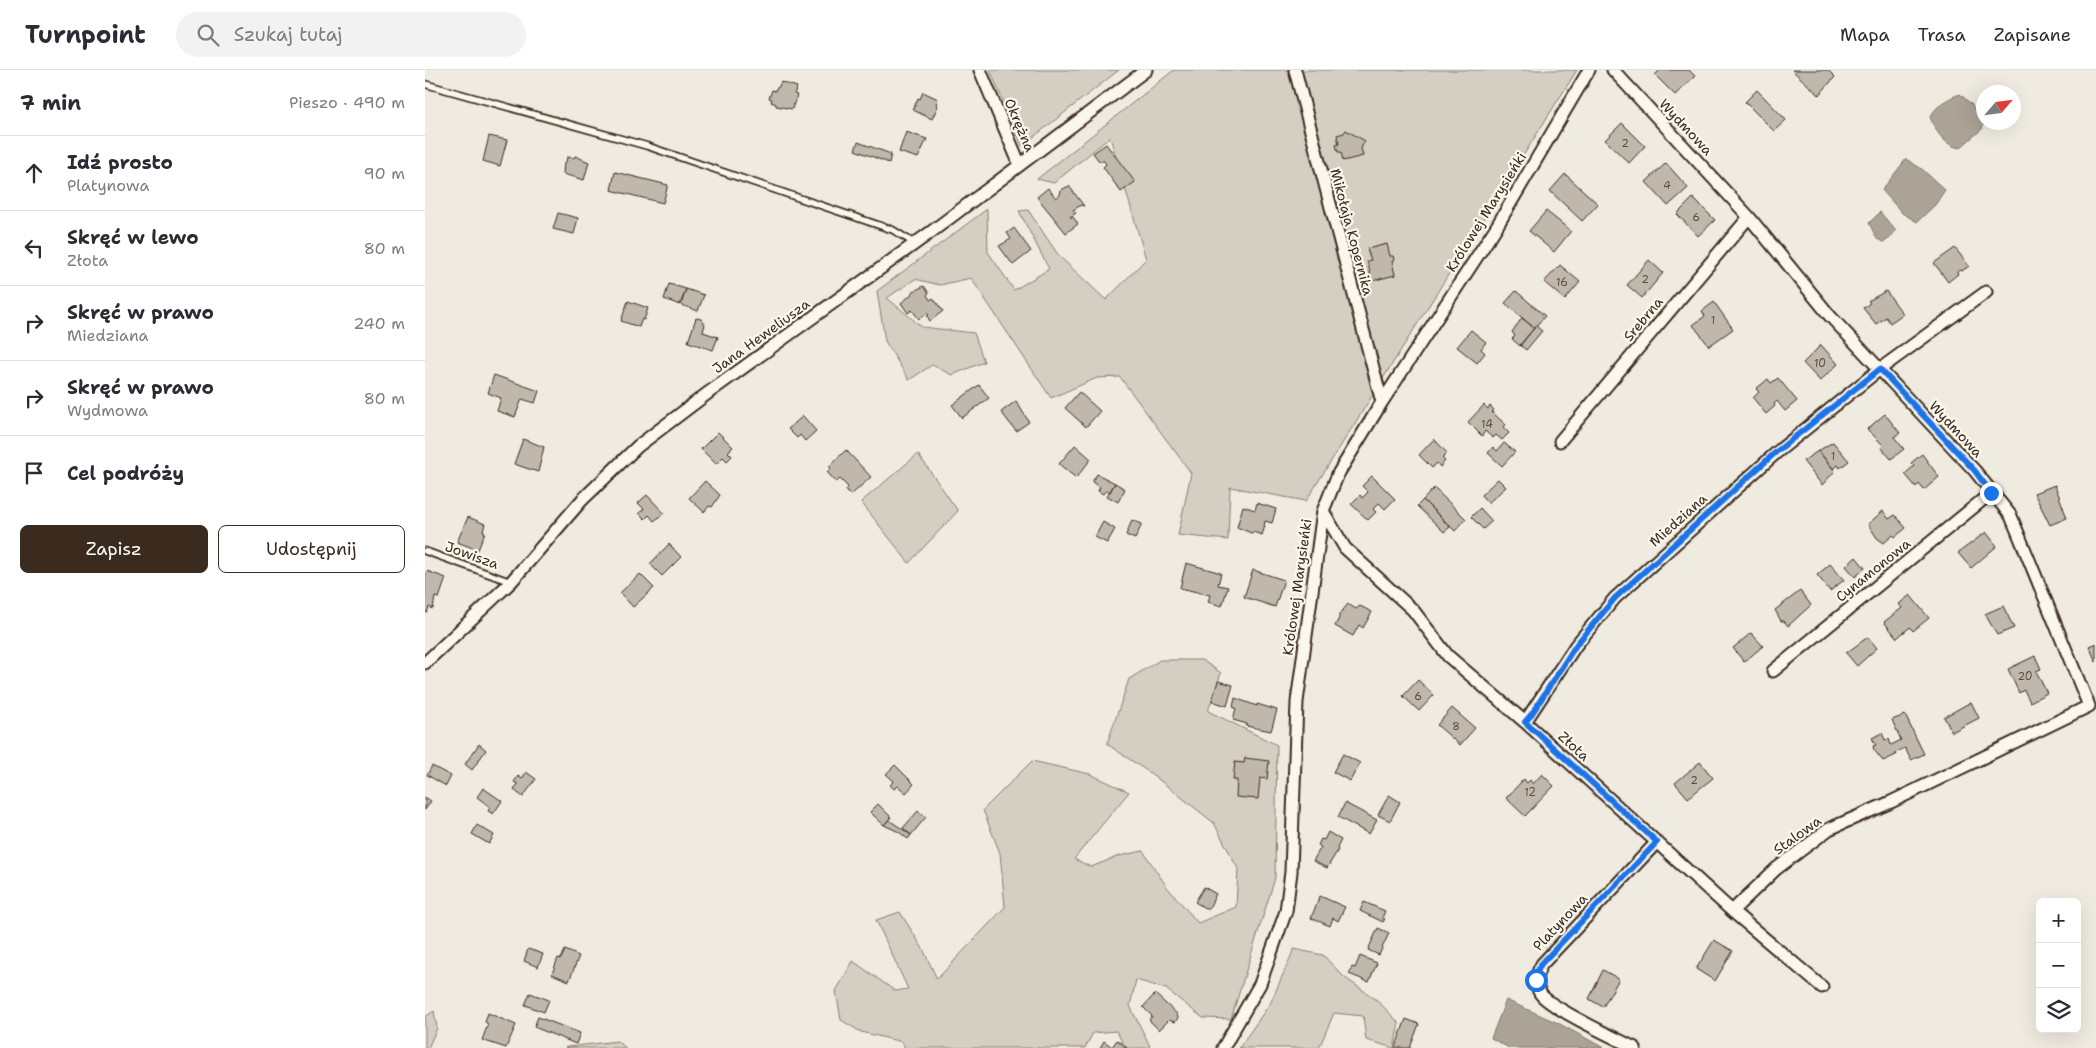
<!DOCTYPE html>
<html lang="pl">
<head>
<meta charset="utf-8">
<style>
	body { margin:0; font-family:"Shantell Sans",sans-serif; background:#f2f2f3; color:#2b2b33 }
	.controls { position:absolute; right:15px; bottom:15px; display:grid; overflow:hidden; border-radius:8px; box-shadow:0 5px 20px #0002 }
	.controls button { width:45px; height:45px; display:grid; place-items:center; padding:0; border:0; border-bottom:1px solid #e1e1e2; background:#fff; color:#2b2b33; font:25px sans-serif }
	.compass { position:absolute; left:1551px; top:15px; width:45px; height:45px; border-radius:50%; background:#fff; box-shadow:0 5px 20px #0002; rotate:62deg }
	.stop { position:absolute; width:15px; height:15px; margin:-11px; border:4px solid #1a73e8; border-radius:50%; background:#fff }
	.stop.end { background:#1a73e8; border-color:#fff; box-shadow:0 1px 5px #0008 }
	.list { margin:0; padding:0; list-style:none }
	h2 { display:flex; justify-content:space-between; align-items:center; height:65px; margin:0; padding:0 20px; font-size:21px }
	h2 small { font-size:16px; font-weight:400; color:#7c7c81 }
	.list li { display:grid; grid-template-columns:32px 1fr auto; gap:15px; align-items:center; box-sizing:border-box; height:75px; padding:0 20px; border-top:1px solid #e1e1e2 }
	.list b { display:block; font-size:19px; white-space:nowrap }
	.list p { margin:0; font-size:16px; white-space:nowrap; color:#7c7c81 }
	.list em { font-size:16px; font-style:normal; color:#7c7c81 }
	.actions { display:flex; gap:10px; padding:15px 20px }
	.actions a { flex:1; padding:11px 0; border:1px solid #3b2a1e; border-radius:8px; text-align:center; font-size:18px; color:#3b2a1e }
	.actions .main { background:#3b2a1e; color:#fff }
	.icon { flex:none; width:28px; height:28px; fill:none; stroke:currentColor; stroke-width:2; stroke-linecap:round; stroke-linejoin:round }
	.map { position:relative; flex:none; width:1671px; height:978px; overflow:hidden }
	header { display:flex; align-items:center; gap:30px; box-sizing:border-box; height:70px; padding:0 25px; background:#fff; border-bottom:1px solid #e1e1e2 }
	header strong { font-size:24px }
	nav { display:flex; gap:28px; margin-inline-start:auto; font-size:18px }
	.search { width:350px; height:45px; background:#f2f2f3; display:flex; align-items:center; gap:12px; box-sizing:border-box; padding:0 18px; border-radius:28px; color:#7c7c81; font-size:19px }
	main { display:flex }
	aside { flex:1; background:#fff }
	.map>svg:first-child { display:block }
</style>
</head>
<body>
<header>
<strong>Turnpoint</strong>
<div class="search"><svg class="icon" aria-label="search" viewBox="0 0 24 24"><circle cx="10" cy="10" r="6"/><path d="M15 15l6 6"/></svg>Szukaj tutaj</div>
<nav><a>Mapa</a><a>Trasa</a><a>Zapisane</a></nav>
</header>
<main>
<aside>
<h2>7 min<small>Pieszo · 490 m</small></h2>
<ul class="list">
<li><svg class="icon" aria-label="ahead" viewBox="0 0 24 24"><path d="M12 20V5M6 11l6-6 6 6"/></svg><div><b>Idź prosto</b><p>Platynowa</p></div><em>90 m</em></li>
<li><svg class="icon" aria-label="left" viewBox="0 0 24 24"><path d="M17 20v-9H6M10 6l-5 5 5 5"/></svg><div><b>Skręć w lewo</b><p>Złota</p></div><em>80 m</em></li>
<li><svg class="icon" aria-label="right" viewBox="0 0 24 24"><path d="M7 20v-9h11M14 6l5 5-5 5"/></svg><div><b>Skręć w prawo</b><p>Miedziana</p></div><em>240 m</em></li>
<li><svg class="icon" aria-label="right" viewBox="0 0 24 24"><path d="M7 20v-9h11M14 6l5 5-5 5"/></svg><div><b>Skręć w prawo</b><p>Wydmowa</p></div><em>80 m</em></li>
<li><svg class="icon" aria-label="arrive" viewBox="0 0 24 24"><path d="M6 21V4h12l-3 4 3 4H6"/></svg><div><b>Cel podróży</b></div></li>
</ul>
<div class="actions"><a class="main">Zapisz</a><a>Udostępnij</a></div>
</aside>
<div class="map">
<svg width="1671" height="978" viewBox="0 0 1671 978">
	<rect width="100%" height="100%" fill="#f0ebe0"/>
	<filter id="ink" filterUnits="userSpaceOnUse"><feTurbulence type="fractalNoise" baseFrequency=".02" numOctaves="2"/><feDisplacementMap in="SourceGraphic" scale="10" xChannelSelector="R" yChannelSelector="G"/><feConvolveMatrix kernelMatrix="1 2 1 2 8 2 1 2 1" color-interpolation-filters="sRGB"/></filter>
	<g filter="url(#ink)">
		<path fill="#d5cec3" stroke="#887c70" d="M565 0H694L597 76Z
			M749 0H1152L881 431 805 417 803 470 753 465 766 403 695 307 672 308 626 328 546 208 515 215 490 209 462 228 497 257 549 263 559 292 527 305 507 295 484 310 460 271 452 221 562 139 563 182 589 220 624 199 594 141 603 140 634 186 681 230 721 189 685 67 629 113 612 109Z
			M493 384 533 441 484 493 436 432Z
			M735 590H777L796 603 783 641 852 675 850 808 806 949 778 948 741 919 711 910 705 936 725 976 722 978H701L691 961 668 963 660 978H480L477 972 436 962 416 950 411 921 428 891 470 921 483 919 451 850 475 842 498 879 512 909 580 837 575 783 558 740 607 691 665 704 704 722 649 789 666 797 694 786 718 781 742 817 773 853 811 837 813 799 789 753 728 705 682 674 704 609Z
			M869 879 898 885 919 907 952 930 974 953 969 978 941 970 938 946 909 943 894 978H814L846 932Z
			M9 941 12 958 3 978H0V947Z
			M192 971 201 978H140L142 977Z"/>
		<path fill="#aca397" stroke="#7f7367" d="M1535 24 1546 34 1559 53 1557 59 1535 78C1520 76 1510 61 1505 47 1513 34 1521 29 1535 24Z
			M1481 89 1497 99 1520 120 1510 135 1492 152 1477 143 1457 120Z
			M1455 142 1471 161 1464 169 1458 172 1452 169 1444 153Z
			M1081 930 1133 953 1179 978H1084L1066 968Z"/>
		<path fill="#c0b8ad" stroke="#3b2a1e" d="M1235 0H1264L1270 6 1250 25 1230 5Z
			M1367 0H1403L1410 7 1394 25Z
			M356 12 372 17 369 24 372 25 367 39 351 36V34L346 32 347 29 344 28 347 20 350 21 351 18H353Z
			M1332 20 1361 50 1349 61 1320 32Z
			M498 22 513 29 511 35 513 36 507 49 488 40 493 28 495 29Z
			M1197 53 1220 76 1204 93 1180 70Z
			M921 60 940 71 936 78 938 86 918 91 916 82H913L911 75 914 74 912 65 919 63Z
			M481 62 502 69 493 88 474 82Z
			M64 66 82 70 75 96 58 91Z
			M433 72 466 84 464 93 430 80Z
			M681 74 710 112 696 122 678 97 681 94 679 91H674L668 83Z
			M150 86 164 92 159 110 138 104 139 93 141 92 142 87 149 88Z
			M1241 93 1263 118 1243 136 1221 112Z
			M190 102 243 115 238 133 186 120Z
			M1140 104 1173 134 1157 151 1125 121Z
			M644 116 659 136 656 135 648 140 651 143 645 147H648L653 154 641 163 612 127 623 118 631 128 635 125 636 120Z
			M1268 128 1290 150 1273 166 1252 144Z
			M1121 141 1146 161 1129 182 1104 161Z
			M133 143 153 148 149 164 128 159Z
			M589 158 606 181 588 195 574 176 586 169 582 163Z
			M962 174 965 186H968L969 189 967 192 970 205 947 211 942 191 946 190 942 179Z
			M1530 178 1544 196 1537 201 1535 200 1532 202 1533 204 1523 212 1509 193Z
			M1224 190 1238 203 1217 228 1202 215Z
			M1135 195 1155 212 1140 230 1119 212Z
			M244 214 261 219 255 235 239 229Z
			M499 216 504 223 502 225 505 230 508 228 518 241 505 251 502 246 504 245 502 243 494 249 487 240 483 243 476 233 486 225 487 222Z
			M261 219 279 225 273 241 256 235Z
			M1091 221 1120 246 1109 258 1080 233Z
			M1461 221 1478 244 1465 253 1461 247 1451 254 1438 238 1445 233 1443 231Z
			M203 231 223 238 219 250 217 249 214 257 196 251Z
			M1289 232 1308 259 1284 276 1268 255 1280 246 1277 241Z
			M271 248 276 249 280 254 278 262 293 267 288 280 263 272Z
			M1097 248 1109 258 1095 276 1087 269 1090 266 1087 262Z
			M1111 256 1117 261 1101 280 1095 275Z
			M1046 260 1061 272 1056 279 1060 283 1052 293 1032 277Z
			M1396 275 1413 294 1395 311 1378 293Z
			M69 305 114 321 110 333 97 329 90 347 72 341 76 328 63 323Z
			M1353 308 1372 331 1360 341 1352 331 1349 334 1350 336 1341 344 1328 328 1334 322 1331 319 1343 309 1346 313Z
			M554 315 564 328 537 348 527 335Z
			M654 322 675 341 661 357 640 338Z
			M591 331 604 352 591 361 576 342Z
			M1059 335 1063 339 1065 336 1069 340 1067 342 1081 355 1078 357 1084 363 1077 370 1071 365 1068 368 1060 361 1057 366 1043 352Z
			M1460 344 1475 363 1469 367 1479 379 1466 389 1456 377 1458 375 1442 359Z
			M378 346 391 361 380 371 375 365 372 368 363 359Z
			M293 362 308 377 303 382 307 386 302 391 298 387 291 394 276 379Z
			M98 369 119 377 113 402 89 394Z
			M1009 369 1022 383 1017 388 1020 391 1015 397 1012 393 1007 398 994 385Z
			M1408 372 1424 391 1415 398 1413 395 1409 399 1393 381Z
			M1079 373 1090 382 1077 396 1063 383 1068 377 1072 381Z
			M650 375 666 389 651 408 634 394Z
			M421 380 446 407 426 425 421 422V419L423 417 415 409 411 412 402 402 406 398 404 396Z
			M1393 381 1410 401 1397 415 1378 391Z
			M1497 384 1514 407 1499 420 1494 414 1491 417 1480 404 1489 396 1486 393Z
			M672 404 690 413 685 422 681 420 678 424 673 421 675 417 667 412Z
			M947 406 970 429 960 439 954 433 948 439 951 442 943 450 926 434 935 425 937 428 943 422 937 416Z
			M1073 409 1081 417 1063 433 1056 425Z
			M280 411 295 425 287 437 284 436 279 442 264 428Z
			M690 413 700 419 693 432 682 426Z
			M1630 415 1642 448 1625 455 1609 423Z
			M1009 418 1041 449 1030 461 998 430Z
			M222 425 239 443 229 451 224 445 220 449 214 443 219 439 213 433Z
			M998 430 1025 457 1019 462 992 436Z
			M832 433 851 439 847 453 840 451 839 456H840L837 465 828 462 826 463 812 457 818 436 830 440Z
			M1055 438 1067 451 1058 459 1046 447Z
			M1458 441 1464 449 1470 445 1481 458 1470 467 1468 465 1459 473 1452 468 1443 454Z
			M43 447 60 454 58 461 60 462 53 480 32 472Z
			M707 450 717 454 710 469 701 465Z
			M678 452 690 459 682 473 670 467Z
			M1561 462 1572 476 1546 498 1533 483Z
			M244 474 256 487 237 506 225 494Z
			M1431 487 1440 498 1430 507 1421 496Z
			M761 493 796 503 793 515 803 517 797 536 783 532 785 525 755 518Z
			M1405 494 1419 510 1405 521 1392 505Z
			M828 500 859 510 850 537 819 527Z
			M2 501 21 508 14 528 10 527 8 539 4 537 2 543 0 542V506Z
			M215 504 229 518 208 537 195 523Z
			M1375 521 1386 535 1363 556 1359 551H1356L1350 540Z
			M1485 525 1504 548 1488 561 1485 557 1472 568 1459 552 1477 538 1474 534Z
			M923 534 931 539 935 536 947 542 938 558 934 555 928 566 910 556 914 548V545Z
			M1578 536 1589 558 1572 565 1560 544Z
			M1326 563 1338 576 1319 592 1308 578Z
			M1443 567 1452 578 1432 596 1421 583Z
			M1671 573V592L1664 576Z
			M1610 586 1616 599 1611 601 1622 623 1605 632 1599 620 1594 623 1583 599Z
			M993 610 1009 625 994 641 978 626Z
			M793 611 808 615 802 636 787 631Z
			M810 628 832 636V634L852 640 846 661 821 656 822 654 808 650 811 638 808 637Z
			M1546 632 1554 648 1527 662 1519 647Z
			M1027 638 1050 658 1035 675 1012 655Z
			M1480 645 1499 684 1486 690 1480 678 1470 683 1471 685 1458 691 1449 680 1448 676 1451 675 1447 668 1457 663 1460 670 1464 669 1466 675 1476 670 1467 650Z
			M54 674 61 680 47 700 40 694Z
			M918 684 935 693 925 711 908 702Z
			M820 688 844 691 842 709 835 708 833 729 811 727 812 710H808L810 692 819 693Z
			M1275 692 1288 708 1263 728 1250 713Z
			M470 695 489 714 481 723 473 716 469 719 465 715 469 711 461 704Z
			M7 696 26 706 21 716 2 705Z
			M101 702 111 709 98 727 89 720 93 714 89 712 93 706 97 709Z
			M1117 704 1129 716 1100 746 1081 728 1099 709 1102 713 1105 710 1108 714Z
			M58 718 77 731 68 744 63 741 65 737 52 727Z
			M964 725 975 732 965 751 953 745Z
			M0 727 6 731 0 740Z
			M920 733 952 750 944 764 913 747Z
			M453 734 466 747 459 755 445 742Z
			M493 741 501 747 486 765 478 758Z
			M464 750 486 765 483 769 474 762 459 755Z
			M52 755 69 765 64 774 47 764Z
			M903 762 916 770 912 778 913 780 902 798 888 791 896 777 893 775 896 769 899 770Z
			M779 817 791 824 783 840 770 832Z
			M895 826 920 837 913 851 908 848 905 856 886 848Z
			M939 832 960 841 957 848 960 849 958 852 935 841Z
			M953 858 964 863 954 885 943 880Z
			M1289 870 1308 881 1290 911 1271 899Z
			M103 879 118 884 113 897 99 891Z
			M140 880 154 886 144 911 127 904 133 888 136 889Z
			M935 886 952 893 944 912 924 904 927 897 930 898Z
			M1178 900 1194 909 1178 937 1164 929Z
			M105 923 124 930 119 942 100 935Z
			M730 924 752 944 753 948 750 952 744 950 734 960 724 950 727 946 718 937Z
			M63 943 91 955 81 978 57 970 63 954 60 952Z
			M113 947 155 963 151 974 109 957Z
			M981 949 994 954 985 978H970Z
			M692 970 702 978H675L679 971 687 977Z"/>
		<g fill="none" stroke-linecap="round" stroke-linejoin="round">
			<g stroke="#3b2a1e" stroke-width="9">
				<path id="service" d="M0 14 222 76 468 160 489 173
					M0 481 86 512"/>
			</g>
			<g stroke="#3b2a1e" stroke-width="15">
				<path id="minor" d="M555 0 595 95
					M870 0 957 332
					M1188 0 1324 147 1405 246 1550 401 1586 446 1664 636 1466 732 1404 759 1351 799 1307 841
					M1135 371 1324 147
					M898 441 920 478 988 540 1023 586 1100 652 1307 841 1397 917
					M0 593 86 512 157 430 213 376 283 323 506 162 721 0
					M1348 601 1566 423
					M1100 652 1151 575 1190 528 1351 383 1455 299 1561 222
					M798 978 835 914 861 841 866 802 872 632 898 441 913 404 957 332 1072 156 1164 0
					M1210 978C1192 969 1123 937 1115 923 1109 913 1111 904 1117 894L1232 772"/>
			</g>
			<use href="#service" stroke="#fbf7ec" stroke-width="5.5"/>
			<use href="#minor" stroke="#fbf7ec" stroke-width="11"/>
		</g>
	</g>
	<g fill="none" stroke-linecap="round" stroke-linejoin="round" filter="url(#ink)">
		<path stroke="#1a73e8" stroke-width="6" d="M1111 910V904L1116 894 1232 772 1100 652 1106 645 1151 575 1190 528 1351 382 1455 299 1550 401 1566 423"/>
	</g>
	<g text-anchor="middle" stroke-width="4.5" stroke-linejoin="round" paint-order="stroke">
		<g font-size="11" fill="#5c4e42">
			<text x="1200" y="77">2</text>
			<text x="1242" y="119">4</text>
			<text x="1271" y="151">6</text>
			<text x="1220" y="213">2</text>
			<text x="1137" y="216">16</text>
			<text x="1288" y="254">1</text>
			<text x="1395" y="297">10</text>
			<text x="1062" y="358">14</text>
			<text x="1408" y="390">1</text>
			<text x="1600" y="610">20</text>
			<text x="993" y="630">6</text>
			<text x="1031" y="660">8</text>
			<text x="1269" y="714">2</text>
			<text x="1105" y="726">12</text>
		</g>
		<g font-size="14" fill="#3b2a1e" stroke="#fbf7ec">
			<text transform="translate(595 55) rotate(67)" y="5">Okrężna</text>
			<text transform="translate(1261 57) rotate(47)" y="5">Wydmowa</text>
			<text transform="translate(1061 142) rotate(-58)" y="5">Królowej Marysieńki</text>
			<text transform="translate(927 162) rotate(75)" y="5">Mikołaja Kopernika</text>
			<text transform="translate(1218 249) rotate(-50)" y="5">Srebrna</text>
			<text transform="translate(336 266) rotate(-36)" y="5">Jana Heweliusza</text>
			<text transform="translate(1531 359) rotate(47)" y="5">Wydmowa</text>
			<text transform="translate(1253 450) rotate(-42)" y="5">Miedziana</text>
			<text transform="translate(47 485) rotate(20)" y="5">Jowisza</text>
			<text transform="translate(1448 500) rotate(-39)" y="5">Cynamonowa</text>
			<text transform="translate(872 517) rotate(-82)" y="5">Królowej Marysieńki</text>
			<text transform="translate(1149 676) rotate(42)" y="5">Złota</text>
			<text transform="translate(1372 765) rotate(-36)" y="5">Stalowa</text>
			<text transform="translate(1135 852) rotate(-47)" y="5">Platynowa</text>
		</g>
	</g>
</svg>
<div class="controls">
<button>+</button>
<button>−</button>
<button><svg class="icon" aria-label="layers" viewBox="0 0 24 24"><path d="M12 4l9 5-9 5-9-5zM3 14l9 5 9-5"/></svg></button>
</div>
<svg class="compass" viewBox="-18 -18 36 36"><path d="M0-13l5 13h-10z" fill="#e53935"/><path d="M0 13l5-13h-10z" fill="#7c7c81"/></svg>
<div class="stop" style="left:1111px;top:910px"></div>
<div class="stop end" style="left:1566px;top:423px"></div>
</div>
</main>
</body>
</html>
